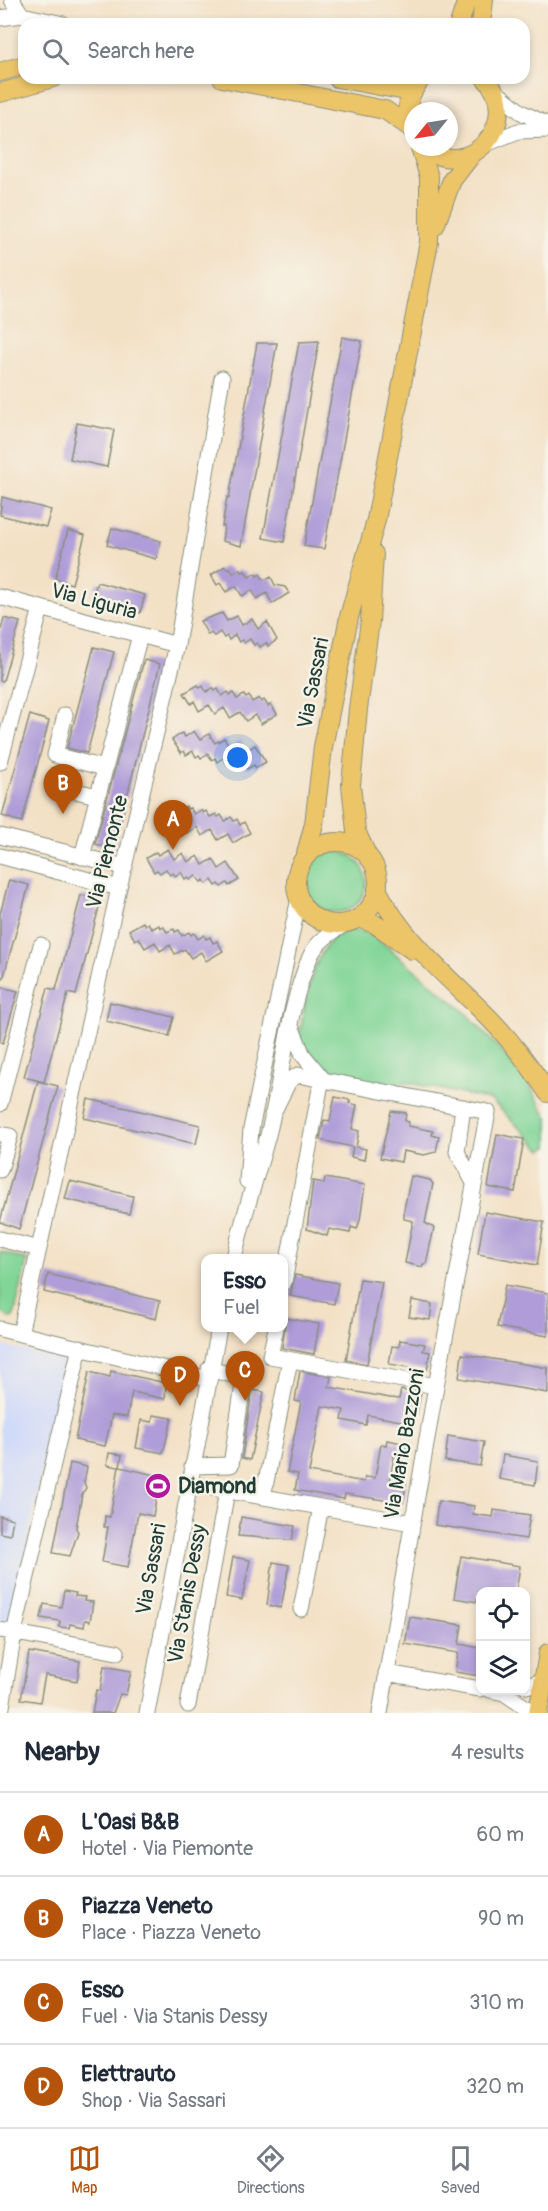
<!DOCTYPE html>
<html lang="en">
<head>
<meta charset="utf-8">
<style>
	body { margin:0; font-family:Pangolin,sans-serif; background:#f2f2f3; color:#1f2937 }
	.controls { position:absolute; right:18px; bottom:18px; display:grid; overflow:hidden; border-radius:12px; box-shadow:0 3px 9px #0003 }
	.controls button { width:54px; height:54px; display:grid; place-items:center; padding:0; border:0; border-bottom:2px solid #e0e1e3; background:#fff; color:#1f2937; font:30px sans-serif }
	.compass { position:absolute; left:404px; top:102px; width:54px; height:54px; border-radius:50%; background:#fff; box-shadow:0 3px 9px #0003; rotate:240deg }
	.you { position:absolute; left:238px; top:758px; width:21px; height:21px; margin:-15px; border:4px solid #fff; border-radius:50%; background:#1a73e8; box-shadow:0 0 0 9px #1a73e833 }
	.badge { display:grid; place-items:center; width:39px; height:39px; border-radius:50%; background:#b45309; color:#fff; font-size:20px; font-weight:700 }
	.pin { position:absolute; translate:-50% -50px; filter:drop-shadow(0 2px 3px #0008) }
	.pin::after { content:''; position:absolute; top:32px; width:21px; height:18px; background:inherit; clip-path:polygon(0 0,100% 0,50% 100%) }
	.popup { position:absolute; left:201px; top:1254px; width:87px; height:78px; box-sizing:border-box; display:grid; place-content:center; border-radius:12px; background:#fff; filter:drop-shadow(0 2px 4px #0005); font-size:20px; white-space:nowrap; color:#747a83 }
	.popup b { font-size:22px; color:#1f2937 }
	.popup::after { content:''; position:absolute; left:50%; top:100%; margin-left:-12px; border:12px solid transparent; border-top-color:#fff }
	.list { margin:0; padding:0; list-style:none }
	h2 { display:flex; justify-content:space-between; align-items:center; height:78px; margin:0; padding:0 24px; font-size:26px }
	h2 small { font-size:20px; font-weight:400; color:#747a83 }
	.list li { display:grid; grid-template-columns:39px 1fr auto; gap:18px; align-items:center; box-sizing:border-box; height:84px; padding:0 24px; border-top:2px solid #e0e1e3 }
	.list b { display:block; font-size:22px; white-space:nowrap }
	.list p { margin:0; font-size:20px; white-space:nowrap; color:#747a83 }
	.list em { font-size:20px; font-style:normal; color:#747a83 }
	.icon { flex:none; width:33px; height:33px; fill:none; stroke:currentColor; stroke-width:2; stroke-linecap:round; stroke-linejoin:round }
	.map { position:relative; flex:none; width:548px; height:1713px; overflow:hidden }
	.search { position:absolute; background:#fff; box-shadow:0 3px 9px #0003; left:18px; right:18px; top:18px; height:66px; display:flex; align-items:center; gap:15px; box-sizing:border-box; padding:0 21px; border-radius:18px; color:#747a83; font-size:22px }
	.sheet { height:414px; background:#fff }
	nav { display:flex; justify-content:space-around; align-items:center; box-sizing:border-box; height:84px; border-top:2px solid #e0e1e3; background:#fff; font-size:16px; color:#747a83 }
	nav a { display:grid; justify-items:center; gap:3px }
	nav .on { color:#b45309 }
	.map>svg:first-child { display:block }
</style>
</head>
<body>
<div class="map">
<svg width="548" height="1713" viewBox="0 0 548 1713">
	<rect width="100%" height="100%" fill="#f7f3e8"/>
	<filter id="ink" filterUnits="userSpaceOnUse"><feTurbulence type="fractalNoise" baseFrequency=".0167" numOctaves="2"/><feDisplacementMap in="SourceGraphic" scale="12" xChannelSelector="R" yChannelSelector="G"/><feConvolveMatrix kernelMatrix="1 2 1 2 8 2 1 2 1" color-interpolation-filters="sRGB"/></filter>
	<filter id="wash" filterUnits="userSpaceOnUse"><feTurbulence type="fractalNoise" baseFrequency=".008" numOctaves="4" result="noise"/><feDisplacementMap in="SourceGraphic" scale="24" xChannelSelector="R" yChannelSelector="G"/><feGaussianBlur stdDeviation="1.35" result="paint"/><feColorMatrix in="noise" values="0 0 0 0 0 0 0 0 0 0 0 0 0 0 0 0 0 1.4 0 .05"/><feComposite in="paint" operator="in"/></filter>
	<g filter="url(#wash)">
		<rect width="100%" height="100%" fill="#f3e1c6"/>
		<path fill="#d0daf9" d="M0 1345 64 1359 12 1622 0 1620Z"/>
		<path fill="#81d597" stroke="#508966" stroke-width="1.5" d="M306 882a30 30 0 1 1 60 0a30 30 0 1 1-60 0Z
			M352 930 366 932 379 940 464 1011 503 1053 528 1084 548 1118V1146L542 1150 491 1100 406 1082 357 1085 322 1078 298 1041C306 1006 310 937 352 930Z
			M0 1252 27 1260 15 1312 13 1317 9 1318 0 1311Z"/>
		<g id="blocks">
			<path fill="#af9cd8" d="M342 337 362 341 324 549 304 546Z
				M319 341 284 542 263 538 299 342Z
				M257 343H277L241 546 222 541 224 526H222L227 497 229 498Z
				M77 423 114 430 107 467 70 459Z
				M2 497 51 510 46 527 0 515Z
				M112 528 161 541 156 559 107 545Z
				M68 530 85 535 72 584 55 579Z
				M225 566 227 569 230 568 233 573 240 569 242 572 245 571 249 577 255 573 257 576 260 574 264 580 271 577 275 585 285 587 289 593 272 604 267 593 257 599 252 590 242 596 236 586 226 592 220 583 217 585 211 575Z
				M97 582 145 595 140 613 92 599Z
				M222 613 227 621 237 616 242 625 252 619 258 629 267 622 277 640 268 646 266 643 260 647 257 643 254 645 250 639 244 643 242 640 239 642 235 635 229 640 227 636 224 638 220 632 214 636 211 633 208 635 200 621Z
				M4 618 20 622 3 681H0V633Z
				M94 647 114 652 87 753 67 748Z
				M144 660 160 664 114 849 95 844Z
				M198 685 200 688 203 686 206 692 213 688 215 691 218 689 222 696 228 692 230 695 233 693 237 699 244 695 246 698 249 696 252 702 259 698 261 702 264 700 268 706 271 704 277 714 261 724 255 715 246 721 240 712 230 718 224 708 215 714 209 705 199 711 194 701 191 704 184 693Z
				M30 715 49 721 22 822 2 816Z
				M194 731 200 740 209 734 215 743 224 738 230 747 240 741 246 751 255 745 266 762 256 768 254 765 247 769 245 765 242 767 238 761 232 765 230 762 227 764 223 758 217 762 215 758 212 760 208 754 201 758 199 755 196 757 193 751 186 755 184 751 181 753 172 740 182 733 185 737Z
				M170 803 172 806 175 804 179 810 186 806 187 809 190 808 194 814 201 810 203 813 206 811 210 817 216 814 218 817 221 815 225 821 231 817 234 821 237 819 240 825 244 822 250 833 233 843 228 834 218 840 212 830 202 836 197 827 187 833 181 823 171 829 156 811Z
				M168 849 174 859 183 853 188 862 198 856 203 865 213 859 219 869 228 863 239 880 229 886 227 883 221 887 219 884 216 886 212 880 206 884 204 880 201 882 196 876 190 880 188 877 185 879 181 872 175 876 173 873 170 875 166 869 160 873 157 870 154 872 146 858 156 852 158 855Z
				M9 880 29 885 3 979 0 978V914Z
				M81 895 101 900 76 995 68 993 44 1082 24 1077 48 988 56 990Z
				M143 922 145 925 148 923 152 929 159 925 160 928 163 926 167 932 174 929 175 932 179 930 182 936 189 932 191 935 194 933 198 939 204 935 206 939 210 937 213 943 217 941 223 951 206 961 201 952 191 958 185 949 175 954 170 945 160 951 155 942 145 948 139 938 135 940 129 930Z
				M0 987 18 991 3 1043 0 1042Z
				M110 1002 174 1017 169 1036 106 1021Z
				M38 1081 58 1086 19 1229 0 1222Z
				M335 1097 350 1100 349 1103 357 1105 352 1129 359 1131 356 1147 366 1149 364 1160 351 1157 353 1147 320 1140 324 1120 330 1121Z
				M88 1099 200 1125 196 1144 84 1118Z
				M391 1111 406 1113 405 1121 409 1122 408 1126 433 1131 432 1135 439 1137 436 1152 424 1155 403 1151 401 1162 380 1158Z
				M497 1134 524 1139 515 1192 488 1187Z
				M411 1176 430 1180 433 1184 425 1223 434 1228 426 1264H423L422 1267 405 1263 413 1221 404 1219V1209Z
				M325 1178 365 1185 360 1220 357 1229 351 1227 350 1233 329 1229 327 1236 307 1229 313 1181 324 1183Z
				M70 1181 133 1196 129 1214 65 1199Z
				M485 1212 544 1222 537 1265 478 1254Z
				M48 1274 160 1301 156 1319 44 1292Z
				M295 1275 338 1283 334 1304 290 1296Z
				M360 1279 382 1282 367 1364 346 1360Z
				M505 1285 548 1293V1336L497 1327Z
				M412 1300 432 1304 430 1320 409 1317Z
				M286 1318 319 1324 314 1354 282 1348Z
				M400 1340 425 1344 423 1351 430 1352 427 1370 389 1364 392 1346 399 1347Z
				M462 1354 548 1368V1393L459 1378Z
				M111 1371 166 1383 165 1399 132 1392 127 1417 112 1415 105 1446 75 1440 89 1372 110 1377Z
				M300 1371 331 1377 329 1387 390 1398 399 1399 401 1390 421 1393 417 1413 408 1412 406 1422 368 1415 366 1425 342 1420 344 1410 322 1406 309 1472 364 1482 365 1477 375 1478 381 1444 386 1445 387 1440 402 1443 401 1446 410 1448 409 1458 394 1456 390 1481 406 1483 403 1503 345 1494 344 1499 295 1490 298 1474 287 1472 301 1402 295 1401Z
				M252 1390 264 1392 250 1460 242 1458Z
				M153 1415 172 1418 163 1453 136 1448 141 1420 152 1422Z
				M448 1436 484 1442 480 1466 445 1461Z
				M109 1453 122 1455 120 1467 160 1476 153 1516 138 1513 128 1567 102 1562 108 1527H104L105 1516 110 1517 119 1467 107 1465Z
				M503 1455 538 1461 535 1485 499 1479Z
				M70 1463 87 1467 84 1482 86 1488 82 1494 76 1528 78 1532 70 1556 53 1553Z
				M438 1501 474 1506 473 1514 493 1517 494 1510 530 1515 526 1539 435 1525Z
				M0 1516 13 1519 10 1535 0 1533Z
				M241 1517 295 1526 292 1540 238 1536Z
				M461 1556 520 1566 516 1592H479L477 1602 454 1598Z
				M233 1557 250 1560 242 1600 226 1597Z
				M273 1562 289 1565 281 1608 267 1605Z
				M64 1591 76 1593 75 1596 85 1597 84 1601 93 1602 90 1621 85 1620 84 1627 70 1624 69 1628 59 1627 60 1621 41 1618 44 1604 61 1607Z
				M410 1617 462 1625 459 1644 480 1648V1676L455 1672 458 1653 405 1644Z
				M29 1652 80 1661 77 1681 45 1675 40 1702 21 1699Z
				M104 1666 131 1671 126 1695 120 1694 113 1713H92L96 1690 100 1691Z"/>
		</g>
	</g>
	<g filter="url(#ink)">
		<use href="#blocks" fill-opacity="0" stroke="#898f7d" stroke-width="1.5"/>
		<g fill="none" stroke-linecap="round" stroke-linejoin="round">
			<g stroke="#898f7d" stroke-width="17">
				<path id="minor" d="M12 0 22 15
					M0 18 22 15 63 24
					M495 91 521 112 548 125
					M486 144 518 131 548 130
					M0 597 177 645
					M65 715 55 755 104 768
					M0 762 41 608
					M72 790 97 796
					M0 836 125 867
					M0 856 119 888
					M82 857 140 635
					M291 1026 303 1055 322 1078
					M0 1104 41 945
					M463 1107 457 1152 474 1183
					M272 1115 289 1081 298 1075 488 1112 436 1386 380 1713
					M0 1134 10 1136 0 1170
					M247 1181 251 1129 299 898
					M0 1239 39 1249
					M234 1258C243 1215 258 1174 269 1131 283 1075 287 1010 310 957 317 941 332 932 346 923
					M284 1282 322 1078
					M276 1328 270 1356 436 1386
					M0 1329 208 1379
					M20 1334 119 888 177 645 222 378
					M192 1466 231 1465 244 1378 209 1369
					M189 1484 412 1523
					M263 1497 290 1360
					M301 1609 321 1507
					M0 1630 117 1652
					M386 1673 480 1689
					M526 1686 543 1681
					M490 1690 504 1693 534 1713
					M188 1705 227 1491
					M1 1713 14 1633 80 1347
					M147 1713 219 1328"/>
			</g>
			<g stroke="#898f7d" stroke-width="20">
				<path id="major" d="M459 24 467 0
					M481 24 484 0
					M0 72 24 65
					M222 78 385 110 411 128
					M337 78 411 92
					M0 93 53 78
					M413 131C403 112 408 94 422 78
					M425 147C467 184 526 120 485 78
					M435 226 452 180 473 153
					M296 883a41 41 0 1 1 82 0a41 41 0 1 1-82 0Z
					M305 857 314 824 323 747 349 617 376 520 429 242V177L420 147
					M368 857 356 831 351 785 358 709 370 621 374 554
					M377 889C404 943 450 978 491 1020 513 1043 531 1067 548 1093
					M359 918 375 924 412 950
					M538 1713 548 1653"/>
			</g>
			<use href="#minor" stroke="#fff" stroke-width="15"/>
			<use href="#major" stroke="#edc569" stroke-width="18"/>
		</g>
	</g>
	<defs>
		<g id="stadium-disc" transform="scale(1.35)"><circle r="9.5" fill="#b5179e" stroke="#f7f3e8"/><path d="M0-5a6.5 5 0 1 0 0 10a6.5 5 0 1 0 0-10ZM-3.5-1.8h7v3.6h-7Z" fill="#fff"/></g>
	</defs>
	<g fill-rule="evenodd">
		<use href="#stadium-disc" x="158" y="1486"/>
	</g>
	<g text-anchor="middle" stroke-width="5" stroke-linejoin="round" paint-order="stroke">
		<g font-size="21" fill="#1f3d34" stroke="#f7f3e8">
			<text transform="translate(94 601) rotate(15)" y="7">Via Liguria</text>
			<text transform="translate(313 683) rotate(-79)" y="7">Via Sassari</text>
			<text transform="translate(107 852) rotate(-76)" y="7">Via Piemonte</text>
			<text transform="translate(404 1444) rotate(-80)" y="7">Via Mario Bazzoni</text>
			<text transform="translate(151 1569) rotate(-80)" y="7">Via Sassari</text>
			<text transform="translate(187 1594) rotate(-80)" y="7">Via Stanis Dessy</text>
		</g>
		<g font-size="21" font-weight="bold" fill="#1f3d34" stroke="#f7f3e8" text-anchor="start">
			<text x="178" y="1493">Diamond</text>
		</g>
	</g>
</svg>
<div class="controls">
<button><svg class="icon" aria-label="locate" viewBox="0 0 24 24"><circle cx="12" cy="12" r="6"/><path d="M12 2v4M12 18v4M2 12h4M18 12h4"/></svg></button>
<button><svg class="icon" aria-label="layers" viewBox="0 0 24 24"><path d="M12 4l9 5-9 5-9-5zM3 14l9 5 9-5"/></svg></button>
</div>
<svg class="compass" viewBox="-18 -18 36 36"><path d="M0-13l5 13h-10z" fill="#e53935"/><path d="M0 13l5-13h-10z" fill="#747a83"/></svg>
<div class="you"></div>
<div class="pin badge" style="left:173px;top:850px">A</div>
<div class="pin badge" style="left:63px;top:814px">B</div>
<div class="pin badge" style="left:245px;top:1401px">C</div>
<div class="popup"><b>Esso</b>Fuel</div>
<div class="pin badge" style="left:180px;top:1406px">D</div>
<div class="search"><svg class="icon" aria-label="search" viewBox="0 0 24 24"><circle cx="10" cy="10" r="6"/><path d="M15 15l6 6"/></svg>Search here</div>
</div>
<section class="sheet">
<h2>Nearby<small>4 results</small></h2>
<ul class="list">
<li><span class="badge">A</span><div><b>L'Oasi B&amp;B</b><p>Hotel · Via Piemonte</p></div><em>60 m</em></li>
<li><span class="badge">B</span><div><b>Piazza Veneto</b><p>Place · Piazza Veneto</p></div><em>90 m</em></li>
<li><span class="badge">C</span><div><b>Esso</b><p>Fuel · Via Stanis Dessy</p></div><em>310 m</em></li>
<li><span class="badge">D</span><div><b>Elettrauto</b><p>Shop · Via Sassari</p></div><em>320 m</em></li>
</ul>
</section>
<nav>
<a class="on"><svg class="icon" aria-label="map" viewBox="0 0 24 24"><path d="M3 6l6-2 6 2 6-2v14l-6 2-6-2-6 2zM9 4v14M15 6v14"/></svg>Map</a>
<a><svg class="icon" aria-label="directions" viewBox="0 0 24 24"><path d="M12 3l9 9-9 9-9-9zM9 14v-3h6M13 9l2 2-2 2"/></svg>Directions</a>
<a><svg class="icon" aria-label="saved" viewBox="0 0 24 24"><path d="M7 4h10v16l-5-4-5 4z"/></svg>Saved</a>
</nav>
</body>
</html>
